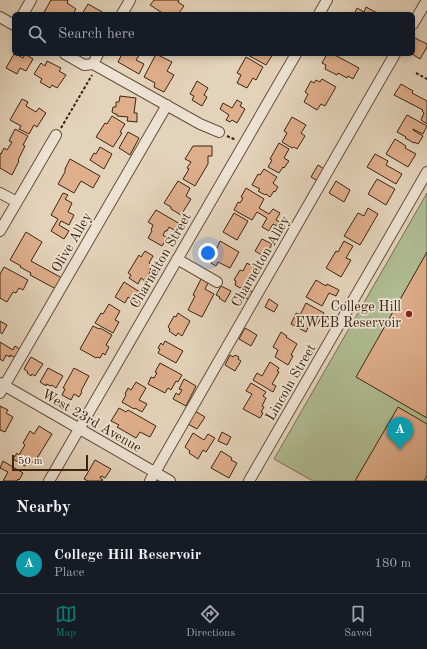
<!DOCTYPE html>
<html lang="en">
<head>
<meta charset="utf-8">
<style>
	body { margin:0; font-family:"Old Standard TT",serif; background:#242831; color:#f1f3f6 }
	.scale { position:absolute; left:12px; bottom:10px; width:76px; box-sizing:border-box; padding-left:4px; border:2px solid #3e240f; border-top:0; font-size:11px; line-height:14px; white-space:nowrap; color:#3e240f; -webkit-text-stroke:3px #ede2d3; paint-order:stroke }
	.you { position:absolute; left:208px; top:253px; width:14px; height:14px; margin:-10px; border:3px solid #fff; border-radius:50%; background:#1a73e8; box-shadow:0 0 0 6px #1a73e833 }
	.badge { display:grid; place-items:center; width:26px; height:26px; border-radius:50%; background:#0f766e; color:#fff; font-size:13px; font-weight:700 }
	.pin { position:absolute; translate:-50% -33px; filter:drop-shadow(0 1px 2px #0008) }
	.pin::after { content:''; position:absolute; top:21px; width:14px; height:12px; background:inherit; clip-path:polygon(0 0,100% 0,50% 100%) }
	.list { margin:0; padding:0; list-style:none }
	h2 { display:flex; justify-content:space-between; align-items:center; height:52px; margin:0; padding:0 16px; font-size:17px }
	h2 small { font-size:13px; font-weight:400; color:#9ea1a6 }
	.list li { display:grid; grid-template-columns:26px 1fr auto; gap:12px; align-items:center; box-sizing:border-box; height:60px; padding:0 16px; border-top:1px solid #363941 }
	.list b { display:block; font-size:15px; white-space:nowrap }
	.list p { margin:0; font-size:13px; white-space:nowrap; color:#9ea1a6 }
	.list em { font-size:13px; font-style:normal; color:#9ea1a6 }
	.icon { flex:none; width:22px; height:22px; fill:none; stroke:currentColor; stroke-width:2; stroke-linecap:round; stroke-linejoin:round }
	.map { position:relative; flex:none; width:427px; height:481px; overflow:hidden }
	.search { position:absolute; background:#171b24; box-shadow:0 2px 6px #0003; left:12px; right:12px; top:12px; height:44px; display:flex; align-items:center; gap:10px; box-sizing:border-box; padding:0 14px; border-radius:6px; color:#9ea1a6; font-size:15px }
	.sheet { height:112px; background:#171b24 }
	nav { display:flex; justify-content:space-around; align-items:center; box-sizing:border-box; height:56px; border-top:1px solid #363941; background:#171b24; font-size:11px; color:#9ea1a6 }
	nav a { display:grid; justify-items:center; gap:2px }
	nav .on { color:#0f766e }
	.map>svg:first-child { display:block }
</style>
</head>
<body>
<div class="map">
<svg width="427" height="481" viewBox="0 0 427 481">
	<rect width="100%" height="100%" fill="#e4d3bb"/>
	<filter id="stains"><feTurbulence type="fractalNoise" baseFrequency=".005" numOctaves="4"/><feColorMatrix values="0 0 0 0 .2 0 0 0 0 .09 0 0 0 0 .02 0 0 0 .5 -.17"/></filter>
	<radialGradient id="worn" r=".72"><stop offset=".6" stop-color="#630" stop-opacity="0"/><stop offset="1" stop-color="#630" stop-opacity=".3"/></radialGradient>
	<path fill="#b0bd93" stroke="#777051" d="M427 193V481H313L274 459Z"/>
	<path fill="#dfae8b" stroke="#3e240f" d="M51 0H68L67 3 76 9 73 14H43Z
		M154 0H179L178 2 184 6 179 13H177L176 14H164L150 5Z
		M88 4 104 13V14H82Z
		M366 7 379 14H354L357 8 364 12Z
		M413 37 427 44V47L420 59 412 54H413Z
		M14 54H16L23 58 25 54 33 59 26 71 20 68 17 74 6 68Z
		M122 54H140L136 60 144 64 139 74 118 62Z
		M156 54 172 62 167 71 174 75 164 92 154 87 155 83 144 77Z
		M246 54H273L266 65Z
		M327 54H333L359 68 353 79 348 76 347 78 338 73 337 75 325 69 326 65 322 63Z
		M246 57 263 67 256 80 253 78 247 88 237 83 241 75 237 73Z
		M47 61 61 68 59 71 66 75 57 88 52 85 50 88 40 82 42 79 34 74 41 63 45 66Z
		M322 79 336 87 325 106 321 104 317 110 304 102 308 94 305 92 311 81 314 83 316 80 320 82Z
		M197 81 208 88 204 95 207 97 202 106 192 100 194 96 190 94Z
		M401 84 413 91 412 93 427 101V124L421 120 424 113 422 111 423 110 394 95Z
		M120 96 136 98 134 113H137V122L127 121 128 117 117 116V114H115L112 112 113 107H116V102H119Z
		M22 99 28 102 26 106 36 112 39 108 46 113 37 127 34 125 29 134 19 129 21 126 10 120Z
		M237 100 242 103 240 106 245 109 237 123 232 120 230 122 226 120 229 115 220 109 223 103 232 108Z
		M407 115 427 126 423 134 413 129V130L423 136 418 144 414 142V143L405 138 406 137 397 132Z
		M112 116 125 124 120 132 122 133 113 147 96 137 105 123 107 124Z
		M292 117 306 125 301 133 305 136 297 149 294 147 292 148 282 142 287 133 284 131Z
		M15 129 28 136 23 145 25 146 18 160 19 161 12 175 0 168V153L1 154 4 148 7 150 12 142 9 141Z
		M128 132 139 138 130 155 119 148Z
		M395 139 406 146 405 148 416 154 408 167 386 154Z
		M279 143 289 149 284 158 289 161 284 168 283 167 279 173 268 167 272 160 270 159Z
		M193 146H212V156H208V164L195 186 183 179 189 169 187 168 191 162 185 159Z
		M100 147 112 154 104 169 90 160 94 153 96 154Z
		M375 154 388 161 386 165 402 174 396 184 367 167Z
		M70 159 100 176 93 188 81 181 74 193 58 184 65 172V169Z
		M318 165 324 169 318 181 311 177Z
		M264 169 277 177 273 183 278 187 275 192 274 191 270 197 266 194 265 195 258 191 260 189 252 185 258 174 260 175Z
		M377 179 395 189 386 205 368 194Z
		M178 181 190 188 186 196 191 199 181 215 171 209V207L164 203Z
		M336 181 350 190 344 202 329 193Z
		M246 188 264 199 259 208 269 214 273 209 280 213 276 220 280 222 277 226 273 224 269 231 262 227 267 218 257 212 252 220 234 210 238 202 240 203 243 198 241 197Z
		M63 193 68 195 65 199 72 203 68 212 74 215 69 225 61 221 59 225 69 231 64 239 51 231 58 219 51 215Z
		M368 208 378 214 360 245 344 236 358 213 364 216Z
		M156 210 180 224 176 231 169 227 167 231H165L163 235 167 238 162 246 148 238 152 231 151 230 153 225 148 222Z
		M234 213 248 221 237 240 223 232Z
		M26 232 42 242 31 261 62 278 56 289 30 275 31 273 20 267 21 266 10 260Z
		M262 239 272 244 265 257 255 251Z
		M220 241 239 252 230 268 218 262 216 266 211 263 214 259 210 256 214 249 216 250Z
		M344 241 353 246 346 258 351 260 341 277 326 268 336 251 338 252Z
		M145 251 153 256 149 263 152 265 150 269 151 270 145 281 141 278 138 284 129 278 131 275 128 273 139 255 141 257Z
		M427 252V418L356 377Z
		M247 263 257 269 254 274 257 275 249 290 254 293 250 300 240 295 244 287 242 286 240 288 235 285 236 281 234 280 240 270 243 271Z
		M4 267 28 280 23 290 19 288 16 293 13 292 7 302 0 298V274Z
		M201 279 208 283 205 289 214 294 202 317 188 310 195 296 193 295Z
		M316 280 326 286 327 284 339 290 336 296 329 293 322 306 306 297Z
		M124 282 143 294 138 303 128 297 125 303 115 297Z
		M221 286 231 291 225 302 219 298 220 297 216 295Z
		M269 299 278 305 274 312 265 307Z
		M306 303 324 313 317 325 311 322 306 332 291 324 296 313 300 315Z
		M109 304 120 311 115 320 119 322 113 333 95 323 101 313 103 314Z
		M178 313 190 321 182 336 178 333 176 336 169 331 170 329 168 327 174 316 176 317Z
		M0 321 7 325 2 334 0 332Z
		M93 326 99 329 100 328 112 335 106 345 109 347 105 355 103 353 100 358 97 357 96 358 80 349Z
		M245 328 257 335 251 346 239 339Z
		M281 332 287 336 286 337 297 344 291 355 293 356 288 365 275 357 278 350 273 347Z
		M165 341 183 351 176 363 158 353 160 349 158 348 161 343 163 345Z
		M0 342 13 350 15 346 21 350 16 358 10 355V357L6 355 3 361 0 359Z
		M230 355 233 357 235 355 239 357 238 359 241 361 235 371 225 365Z
		M31 357 43 364 35 376 32 374 31 376 27 373 28 372 24 369Z
		M270 362 279 368 277 371 279 372 272 384 276 386 273 392 253 380 257 373 262 376Z
		M160 363 182 375 178 382 176 381 171 390 168 388 165 393 148 384 151 377 154 378 157 373 155 372Z
		M48 368 63 376 56 388 52 385 51 386 46 384V386L40 382Z
		M74 368 89 376 81 391 82 392 79 397 74 394 71 400 62 395 65 389 63 388Z
		M184 379 196 386 186 406 173 399 176 393 179 395 182 390 179 389Z
		M136 382 146 388 139 400 147 404 142 412 135 408 134 409 122 402 126 395 125 394 128 388 131 390Z
		M251 383 266 392 263 396 266 398 262 406 264 407 261 412 263 413 260 418 243 409 252 394 246 391Z
		M0 406 8 410 6 413 13 417 5 432 0 430Z
		M398 407 427 424V475L424 481H355Z
		M119 408 126 412 128 410 156 426 150 437 140 432 136 438 117 427 119 425 111 421Z
		M195 411 205 417 197 429 188 424Z
		M39 426 52 434 34 463 28 460 25 466 13 459 17 453 19 455 25 445 23 443 30 431 34 434Z
		M222 432 231 437 227 445 218 441Z
		M193 433 204 440 208 434 215 438 206 452 203 450 198 459 189 453 190 451 185 447Z
		M221 451 232 458 231 460 237 463 229 478 211 468Z
		M95 460 111 469 105 478 101 476 100 478 103 480 102 481H88L84 479Z
		M3 461 23 473 19 480 18 479 17 481H3L8 472 0 468Z"/>
	<g fill="none" stroke-linecap="round" stroke-linejoin="round">
		<g stroke="#68503a" stroke-width="12">
			<path id="minor" d="M23 14 31 0
				M122 14 130 0
				M319 14 327 0
				M0 17 14 25
				M413 24 427 0
				M65 54 84 65 93 64 98 54
				M93 64 200 124 219 132
				M0 193 17 202
				M0 231 56 135
				M177 259 217 282
				M0 383 170 481
				M0 393 167 105
				M49 481 296 54
				M150 481 395 54
				M249 481 427 172"/>
		</g>
		<path stroke="#3e240f" stroke-width="2" stroke-dasharray="3 2" stroke-linecap="butt" d="M416 73 427 79
			M61 128 92 75
			M227 136 236 140"/>
		<use href="#minor" stroke="#ede2d3" stroke-width="10"/>
	</g>
	<circle fill="#8f2418" stroke="#ede2d3" stroke-width="1.5" cx="409" cy="314" r="4"/>
	<g text-anchor="middle" stroke-width="3.5" stroke-linejoin="round" paint-order="stroke">
		<g font-size="14" fill="#3e240f" stroke="#ede2d3">
			<text transform="translate(71 242) rotate(-60)" y="5">Olive Alley</text>
			<text transform="translate(160 260) rotate(-60)" y="5">Charnelton Street</text>
			<text transform="translate(260 261) rotate(-60)" y="5">Charnelton Alley</text>
			<text transform="translate(290 382) rotate(-60)" y="5">Lincoln Street</text>
			<text transform="translate(92 420) rotate(30)" y="5">West 23rd Avenue</text>
		</g>
		<g font-size="14" fill="#3e240f" stroke="#ede2d3" text-anchor="end">
			<text x="401" y="311">College Hill<tspan x="401" dy="16">EWEB Reservoir</tspan></text>
		</g>
	</g>
	<rect width="100%" height="100%" filter="url(#stains)"/>
	<rect width="100%" height="100%" fill="url(#worn)"/>
</svg>
<div class="scale">50 m</div>
<div class="you"></div>
<div class="pin badge" style="left:400px;top:450px;background:#0f9aa8">A</div>
<div class="search"><svg class="icon" aria-label="search" viewBox="0 0 24 24"><circle cx="10" cy="10" r="6"/><path d="M15 15l6 6"/></svg>Search here</div>
</div>
<section class="sheet">
<h2>Nearby<small></small></h2>
<ul class="list">
<li><span class="badge" style="background:#0f9aa8">A</span><div><b>College Hill Reservoir</b><p>Place</p></div><em>180 m</em></li>
</ul>
</section>
<nav>
<a class="on"><svg class="icon" aria-label="map" viewBox="0 0 24 24"><path d="M3 6l6-2 6 2 6-2v14l-6 2-6-2-6 2zM9 4v14M15 6v14"/></svg>Map</a>
<a><svg class="icon" aria-label="directions" viewBox="0 0 24 24"><path d="M12 3l9 9-9 9-9-9zM9 14v-3h6M13 9l2 2-2 2"/></svg>Directions</a>
<a><svg class="icon" aria-label="saved" viewBox="0 0 24 24"><path d="M7 4h10v16l-5-4-5 4z"/></svg>Saved</a>
</nav>
</body>
</html>
